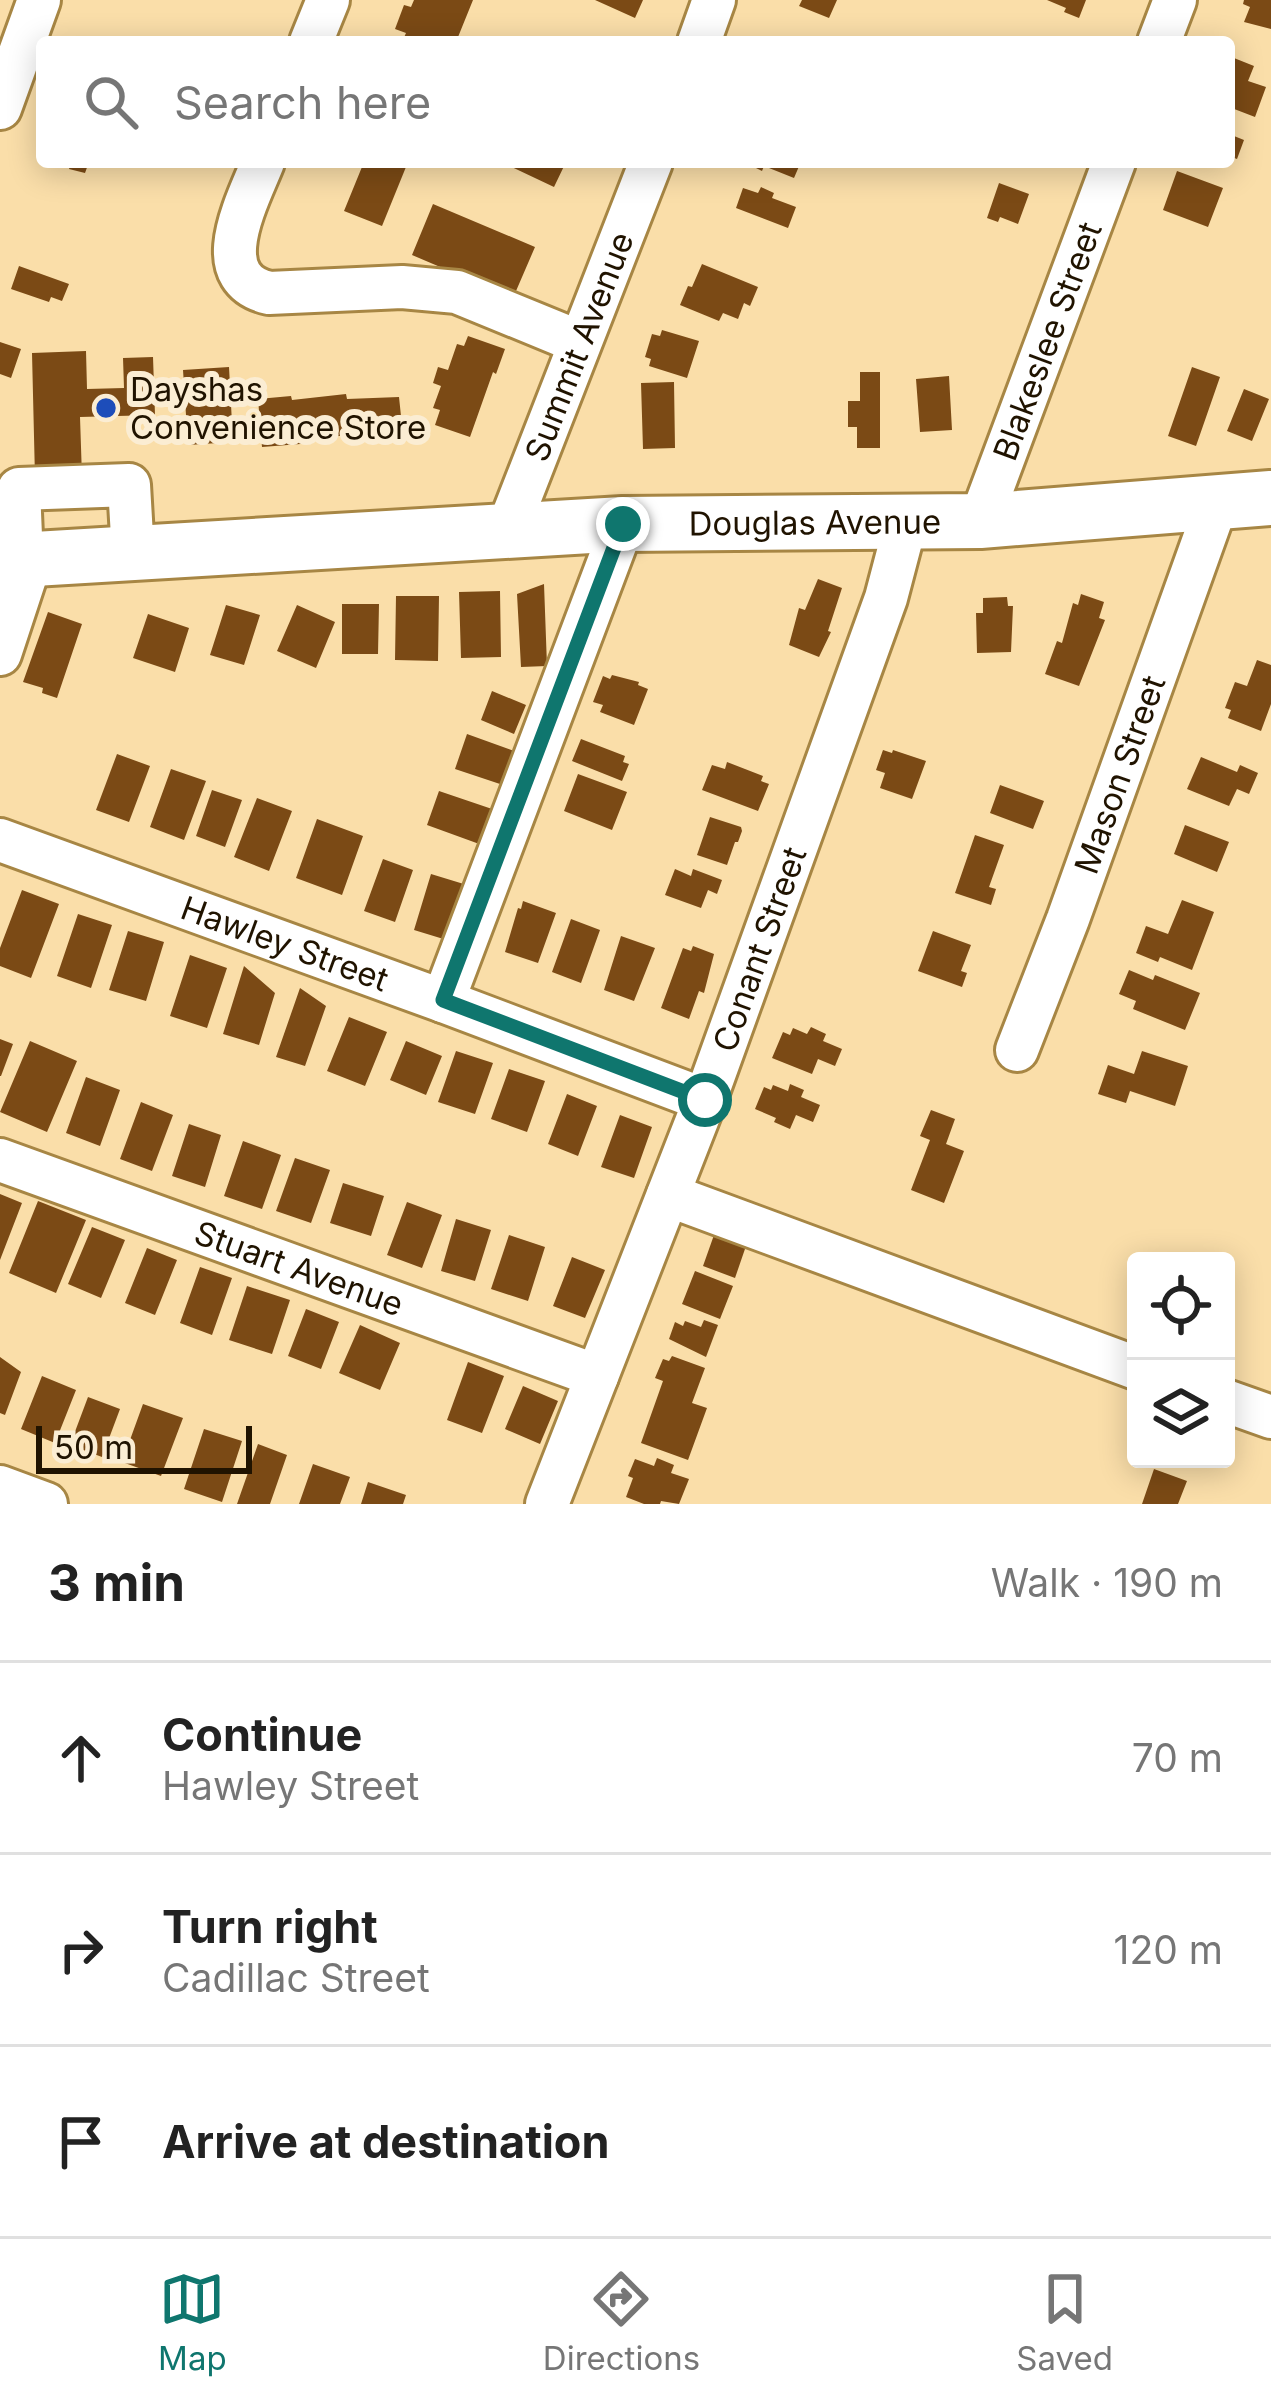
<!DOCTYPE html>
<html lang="en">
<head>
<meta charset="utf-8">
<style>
	body { margin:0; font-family:Inter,sans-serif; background:#f6f6f6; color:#222 }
	.controls { position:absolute; right:36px; bottom:36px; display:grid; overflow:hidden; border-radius:12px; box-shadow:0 6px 30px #0003 }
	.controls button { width:108px; height:108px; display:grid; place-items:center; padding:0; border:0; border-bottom:3px solid #e0e0e0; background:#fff; color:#222; font:60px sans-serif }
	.scale { position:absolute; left:36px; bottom:30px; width:216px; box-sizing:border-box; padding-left:12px; border:6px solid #201300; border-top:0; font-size:33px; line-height:42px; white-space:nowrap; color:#201300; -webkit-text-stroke:9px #fbedd3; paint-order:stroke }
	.stop { position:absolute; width:36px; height:36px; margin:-27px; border:9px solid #0f766e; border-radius:50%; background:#fff }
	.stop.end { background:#0f766e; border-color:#fff; box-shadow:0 3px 12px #0008 }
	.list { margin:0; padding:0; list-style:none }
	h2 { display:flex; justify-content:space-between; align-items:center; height:156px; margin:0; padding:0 48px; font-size:51px }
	h2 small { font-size:39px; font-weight:400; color:#767676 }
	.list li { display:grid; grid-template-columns:78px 1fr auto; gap:36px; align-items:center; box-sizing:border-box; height:192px; padding:0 48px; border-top:3px solid #e0e0e0 }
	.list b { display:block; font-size:45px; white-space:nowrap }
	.list p { margin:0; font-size:39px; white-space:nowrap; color:#767676 }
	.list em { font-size:39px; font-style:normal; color:#767676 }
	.icon { flex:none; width:66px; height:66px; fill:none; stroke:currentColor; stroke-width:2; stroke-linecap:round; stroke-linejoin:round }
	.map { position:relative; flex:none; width:1271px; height:1504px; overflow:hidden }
	.search { position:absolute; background:#fff; box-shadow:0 6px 30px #0003; left:36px; right:36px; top:36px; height:132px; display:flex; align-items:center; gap:30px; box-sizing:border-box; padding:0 42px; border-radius:12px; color:#767676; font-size:45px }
	.sheet { height:732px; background:#fff }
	nav { display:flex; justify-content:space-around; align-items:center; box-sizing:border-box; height:168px; border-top:3px solid #e0e0e0; background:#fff; font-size:33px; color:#767676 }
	nav a { display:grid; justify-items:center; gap:6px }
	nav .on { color:#0f766e }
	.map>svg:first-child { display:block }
</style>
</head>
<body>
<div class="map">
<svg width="1271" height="1504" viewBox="0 0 1271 1504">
	<rect width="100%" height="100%" fill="#fadea9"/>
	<path fill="#7b4a15" d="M414 0H473L456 42H402L406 33 395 29 404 5 411 7Z
		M595 0H643L635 18Z
		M802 0H837L829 18 799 6Z
		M1047 0H1086L1079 18 1064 12 1066 8Z
		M1244 0H1271V29L1244 22 1250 7 1243 4Z
		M1229 56 1254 66 1248 81 1266 87 1255 117 1229 107Z
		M1229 134 1244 140 1237 159 1229 156Z
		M71 162H89L85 173 69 169Z
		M364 162H408L382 226 344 211Z
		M501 162H566L554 187Z
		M753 162H795L800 164 794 178 764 166 762 171 752 166Z
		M1177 171 1223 188 1208 227 1163 210Z
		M999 183 1029 194 1018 224 1000 217 998 222 987 218Z
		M761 187 774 193 772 198 796 207 788 228 736 208 743 188 758 193Z
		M433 204 535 247 513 298 412 255Z
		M702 264 758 287 750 306 744 303 738 319 723 313 719 321 680 305 688 286 692 287Z
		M19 266 69 284 62 301 51 297 49 302 11 289Z
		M662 330 699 341 687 378 649 366 651 359 645 357 652 334 660 336Z
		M468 336 505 349 496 374 493 372 470 437 435 425 440 410 433 408 441 386 433 383 438 367 448 370 457 344 464 346Z
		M0 342 21 349 11 378 0 374Z
		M86 351 87 389 124 388 123 358 153 357 155 415 80 417 82 477 35 478 32 353Z
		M229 367 233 442 188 445 183 370Z
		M1192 367 1220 377 1196 446 1168 436Z
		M860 372H880V448H857V427H848V401H860Z
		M949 376 952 430 920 432 916 379Z
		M674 382 675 448 643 449 641 383Z
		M1244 389 1269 399 1252 441 1227 431Z
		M346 394 347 399 399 397 403 435 348 440V435L313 439V443L262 447 258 399 291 396 292 400Z
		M818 579 842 588 828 631 831 632 819 657 789 645 799 608 805 610Z
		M544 584 547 666 521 667 517 594Z
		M500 591 501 657 461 658 459 592Z
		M1081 594 1104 602 1099 618 1105 620 1079 686 1045 674 1057 641 1062 643 1073 603 1078 605Z
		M396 596H439L438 661 395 660Z
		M1007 597 1008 606H1013L1011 652 977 653 976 613H983V598Z
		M342 604H379L378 654H342Z
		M226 605 260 615 244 665 210 655Z
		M297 605 335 622 316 668 277 651Z
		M48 612 82 624 57 698 42 693 43 688 23 682Z
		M148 614 189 628 175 672 133 658Z
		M1257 660 1271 665V704L1261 731 1228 718 1231 710 1225 708 1235 682 1247 686Z
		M612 675 639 682 638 685 648 689 634 725 600 712 603 705 593 702 603 676 610 679Z
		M492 691 526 705 514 734 481 720Z
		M467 734 514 751 503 785 455 769Z
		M581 739 625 756 623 762 629 764 622 781 572 761Z
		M883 750 892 753 893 750 926 761 912 799 880 788 885 773 876 770Z
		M117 754 150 766 129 822 96 810Z
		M1201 757 1237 772 1240 765 1258 773 1249 794 1237 789 1229 806 1187 789Z
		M727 762 763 776 761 781 769 784 758 811 702 790 712 765 725 769Z
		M171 769 206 781 184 840 150 827Z
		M578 774 627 792 612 830 564 811Z
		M1000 785 1044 801 1033 829 990 813Z
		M212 790 242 800 225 847 196 836Z
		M439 791 495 810 482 845 427 825Z
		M257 798 292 811 269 871 234 857Z
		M710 817 741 827 742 831 738 842H735L727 865 697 855Z
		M317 819 363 836 342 895 296 878Z
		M1185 825 1229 842 1217 872 1174 854Z
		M975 835 1004 845 989 887 996 889 991 905 955 893Z
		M383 859 413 870 395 922 364 911Z
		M675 869 691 876 693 869 722 880 717 894 708 890 701 908 665 895Z
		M431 874 467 885 450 941 414 930Z
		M22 890 59 904 31 978 0 966V948Z
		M1182 900 1214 912 1192 970 1160 957 1158 962 1136 953 1146 926 1168 934Z
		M523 901 556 913 538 963 505 952 518 908 521 909Z
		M78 914 112 925 91 988 57 976Z
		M571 919 600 930 581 983 552 972Z
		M128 931 164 942 146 1001 109 990Z
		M933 931 971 945 961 971 967 973 962 987 918 971Z
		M621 936 655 948 634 1001 604 990Z
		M693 946 714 954 704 993 699 991 689 1019 661 1008 683 948 691 951Z
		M190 955 227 968 207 1028 170 1016Z
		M244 966 275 993 259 1045 223 1034Z
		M1129 970 1153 980 1155 975 1200 993 1185 1030 1133 1009 1136 1001 1119 994Z
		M300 988 326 1006 305 1066 276 1057Z
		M349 1017 387 1032 365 1086 327 1071Z
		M811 1027 826 1034 823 1041 842 1049 835 1066 818 1059 812 1074 772 1058 783 1032 790 1035 793 1028 807 1034Z
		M0 1039 13 1044 1 1076H0Z
		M30 1041 77 1061 47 1132 0 1112Z
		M406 1041 442 1056 426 1095 390 1080Z
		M456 1051 493 1063 475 1114 438 1102Z
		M1142 1051 1188 1066 1175 1106 1130 1091 1126 1103 1098 1094 1108 1065 1134 1074Z
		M509 1069 545 1081 527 1132 491 1119Z
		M86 1077 120 1090 100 1146 66 1133Z
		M790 1084 804 1090 801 1097 820 1105 813 1122 796 1115 790 1129 774 1122 776 1118 755 1109 764 1087 771 1090 773 1085 788 1091Z
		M567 1094 597 1106 578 1156 548 1144Z
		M141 1102 173 1115 152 1171 120 1159Z
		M931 1110 955 1119 946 1144 964 1151 944 1203 911 1190 930 1140 920 1136Z
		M620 1115 652 1127 634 1178 601 1167Z
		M189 1124 221 1135 205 1187 172 1176Z
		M243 1141 281 1155 262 1209 224 1196Z
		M295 1158 330 1170 311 1223 276 1211Z
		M343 1183 384 1196 371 1236 330 1223Z
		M0 1194 22 1203 0 1260Z
		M38 1201 86 1220 56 1293 9 1273Z
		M407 1202 442 1215 422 1268 387 1255Z
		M456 1219 491 1230 475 1281 441 1271Z
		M92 1227 125 1240 101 1298 68 1284Z
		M509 1235 545 1247 528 1301 491 1289Z
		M714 1235 746 1246 735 1278 703 1266Z
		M147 1248 177 1260 155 1315 125 1303Z
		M572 1257 605 1270 585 1318 553 1306Z
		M200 1267 232 1278 212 1335 180 1323Z
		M695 1271 733 1286 720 1319 682 1304Z
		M247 1286 290 1300 272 1354 229 1340Z
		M306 1309 339 1322 321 1369 288 1356Z
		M704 1320 718 1325 706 1357 669 1339 675 1322 683 1326 685 1321 701 1327Z
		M360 1325 400 1343 380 1390 339 1373Z
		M672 1356 705 1368 692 1403 707 1408 688 1460 641 1443 663 1381 655 1378 663 1359 669 1361Z
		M0 1357 21 1372 5 1415 0 1413Z
		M468 1362 504 1376 482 1433 447 1420Z
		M42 1376 76 1390 55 1443 21 1429Z
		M523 1386 558 1401 540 1444 505 1429Z
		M88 1397 120 1409 102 1457 70 1445Z
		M143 1404 183 1418 161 1476 122 1462Z
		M204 1429 242 1441 222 1502 184 1489Z
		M258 1444 287 1455 270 1504H237Z
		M657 1458 674 1465 671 1473 689 1479 679 1504 661 1501 660 1504H644L626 1497 633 1478 628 1476 635 1459 654 1466Z
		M313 1464 350 1477 340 1504H299Z
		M1154 1469 1187 1481 1178 1504H1142Z
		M368 1482 406 1495 403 1504H361Z"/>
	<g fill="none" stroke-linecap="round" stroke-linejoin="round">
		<g stroke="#a78644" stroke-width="48">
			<g id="minor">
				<path d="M311 42 328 0"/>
				<path d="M699 42 714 0"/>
				<path d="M1159 42 1175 0"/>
				<path d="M0 108 39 0"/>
				<path d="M263 162C248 200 205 278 269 293L402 287 457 292 579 342"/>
				<path id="s1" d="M980 521 1114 162"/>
				<path id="s2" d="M507 531 651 162"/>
				<path d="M22 560 19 489 129 485 133 554"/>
				<path d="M0 654 31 560"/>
				<path id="s3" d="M0 840 443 1001 705 1100"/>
				<path d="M443 1001 623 524"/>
				<path id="s4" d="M1017 1050 1068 919 1218 500"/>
				<path id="s5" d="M0 1160 597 1376"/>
				<path d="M668 1195 1136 1368"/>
				<path d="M1226 1401 1271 1417"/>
				<path d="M0 1487 46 1504"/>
				<path id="s6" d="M547 1504 705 1100 886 598 906 522"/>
			</g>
		</g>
		<g stroke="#a78644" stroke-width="60">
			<g id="major">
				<path id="s7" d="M0 561 623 524 980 521 1271 498"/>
			</g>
		</g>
		<use href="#minor" stroke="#fff" stroke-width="42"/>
		<use href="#major" stroke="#fff" stroke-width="54"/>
	</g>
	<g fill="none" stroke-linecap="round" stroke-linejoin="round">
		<path stroke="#0f766e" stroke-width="15" d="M623 524 443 1000 705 1100"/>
	</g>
	<circle fill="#1d4dba" stroke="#fbedd3" stroke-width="4.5" cx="106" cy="408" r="12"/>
	<g text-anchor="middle" stroke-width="12" stroke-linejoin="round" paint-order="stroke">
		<g font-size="33" fill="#201300" stroke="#fbedd3">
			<text dy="12" stroke="none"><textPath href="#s1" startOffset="192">Blakeslee Street</textPath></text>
			<text dy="12" stroke="none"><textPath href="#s2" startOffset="198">Summit Avenue</textPath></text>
			<text dy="12" stroke="none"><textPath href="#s7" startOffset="816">Douglas Avenue</textPath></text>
			<text dy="12" stroke="none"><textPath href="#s4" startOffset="294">Mason Street</textPath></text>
			<text dy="12" stroke="none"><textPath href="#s3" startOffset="303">Hawley Street</textPath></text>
			<text dy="12" stroke="none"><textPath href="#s6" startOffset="594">Conant Street</textPath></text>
			<text dy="12" stroke="none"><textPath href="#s5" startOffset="318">Stuart Avenue</textPath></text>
		</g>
		<g font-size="33" fill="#201300" stroke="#fbedd3" text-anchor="start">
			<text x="130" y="401">Dayshas<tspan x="130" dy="38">Convenience Store</tspan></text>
		</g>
	</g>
</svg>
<div class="controls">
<button><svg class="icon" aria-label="locate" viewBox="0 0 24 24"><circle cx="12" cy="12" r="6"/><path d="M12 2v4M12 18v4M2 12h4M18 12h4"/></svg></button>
<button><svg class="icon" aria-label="layers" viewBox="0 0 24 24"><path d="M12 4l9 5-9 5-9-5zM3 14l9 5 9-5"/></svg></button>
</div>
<div class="scale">50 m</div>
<div class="stop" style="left:705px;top:1100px"></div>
<div class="stop end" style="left:623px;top:524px"></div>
<div class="search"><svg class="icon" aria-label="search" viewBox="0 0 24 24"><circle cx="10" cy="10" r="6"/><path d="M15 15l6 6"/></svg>Search here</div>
</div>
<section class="sheet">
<h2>3 min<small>Walk · 190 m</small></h2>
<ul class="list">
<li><svg class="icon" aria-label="ahead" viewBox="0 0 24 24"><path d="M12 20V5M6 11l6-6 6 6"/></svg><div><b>Continue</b><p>Hawley Street</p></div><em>70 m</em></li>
<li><svg class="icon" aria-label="right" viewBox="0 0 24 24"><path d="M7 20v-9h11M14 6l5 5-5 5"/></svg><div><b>Turn right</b><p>Cadillac Street</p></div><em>120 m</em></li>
<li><svg class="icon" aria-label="arrive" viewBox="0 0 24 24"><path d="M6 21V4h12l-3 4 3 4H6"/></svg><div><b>Arrive at destination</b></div></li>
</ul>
</section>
<nav>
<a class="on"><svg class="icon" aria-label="map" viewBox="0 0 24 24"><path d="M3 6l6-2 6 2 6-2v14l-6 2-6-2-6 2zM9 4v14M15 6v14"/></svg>Map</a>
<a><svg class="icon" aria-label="directions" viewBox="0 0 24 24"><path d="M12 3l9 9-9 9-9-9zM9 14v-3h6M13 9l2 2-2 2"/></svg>Directions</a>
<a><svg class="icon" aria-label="saved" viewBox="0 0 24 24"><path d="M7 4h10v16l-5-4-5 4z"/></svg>Saved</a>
</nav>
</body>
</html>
